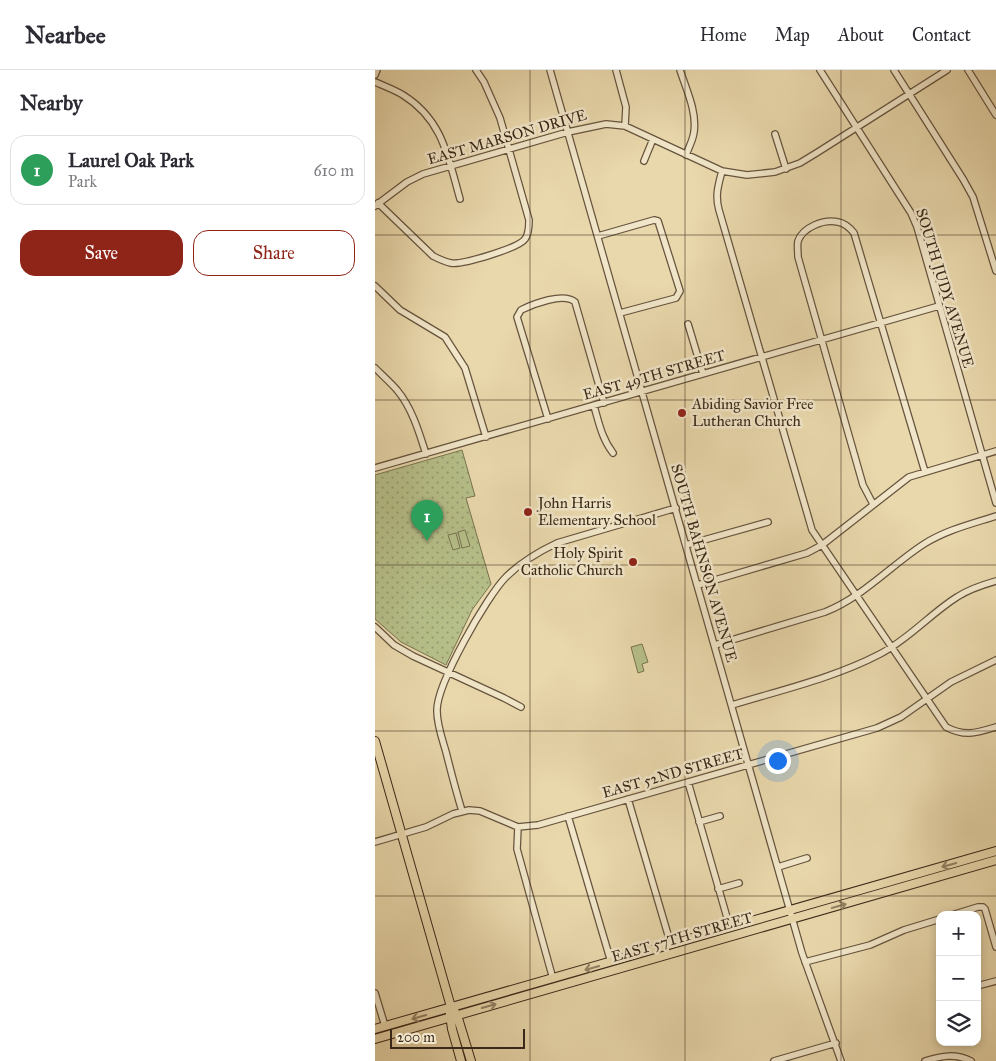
<!DOCTYPE html>
<html lang="en">
<head>
<meta charset="utf-8">
<style>
	body { margin:0; font-family:"IM FELL Great Primer",serif; background:#f2f2f3; color:#2b2b33 }
	.controls { position:absolute; right:15px; bottom:15px; display:grid; overflow:hidden; border-radius:10px; box-shadow:0 2px 8px #0003 }
	.controls button { width:45px; height:45px; display:grid; place-items:center; padding:0; border:0; border-bottom:1px solid #e1e1e2; background:#fff; color:#2b2b33; font:25px sans-serif }
	.scale { position:absolute; left:15px; bottom:12px; width:135px; box-sizing:border-box; padding-left:5px; border:2px solid #3a2819; border-top:0; font-size:14px; line-height:18px; white-space:nowrap; color:#3a2819; -webkit-text-stroke:4px #f1e6c9; paint-order:stroke }
	.you { position:absolute; left:402px; top:690px; width:18px; height:18px; margin:-12px; border:4px solid #fff; border-radius:50%; background:#1a73e8; box-shadow:0 0 0 8px #1a73e833 }
	.badge { display:grid; place-items:center; width:32px; height:32px; border-radius:50%; background:#8f2418; color:#fff; font-size:16px; font-weight:700 }
	.pin { position:absolute; translate:-50% -41px; filter:drop-shadow(0 1px 2px #0008) }
	.pin::after { content:''; position:absolute; top:26px; width:18px; height:15px; background:inherit; clip-path:polygon(0 0,100% 0,50% 100%) }
	.list { margin:0; padding:0; list-style:none }
	h2 { display:flex; justify-content:space-between; align-items:center; height:65px; margin:0; padding:0 20px; font-size:21px }
	h2 small { font-size:16px; font-weight:400; color:#7c7c81 }
	.list li { display:grid; grid-template-columns:32px 1fr auto; gap:15px; align-items:center; box-sizing:border-box; height:70px; margin:0 10px 10px; padding:0 10px; border:1px solid #e1e1e2; border-radius:15px }
	.list b { display:block; font-size:19px; white-space:nowrap }
	.list p { margin:0; font-size:16px; white-space:nowrap; color:#7c7c81 }
	.list em { font-size:16px; font-style:normal; color:#7c7c81 }
	.actions { display:flex; gap:10px; padding:15px 20px }
	.actions a { flex:1; padding:11px 0; border:1px solid #8f2418; border-radius:15px; text-align:center; font-size:18px; color:#8f2418 }
	.actions .main { background:#8f2418; color:#fff }
	.icon { flex:none; width:28px; height:28px; fill:none; stroke:currentColor; stroke-width:2; stroke-linecap:round; stroke-linejoin:round }
	.map { position:relative; flex:none; width:621px; height:991px; overflow:hidden }
	header { display:flex; align-items:center; gap:30px; box-sizing:border-box; height:70px; padding:0 25px; background:#fff; border-bottom:1px solid #e1e1e2 }
	header strong { font-size:24px }
	nav { display:flex; gap:28px; margin-inline-start:auto; font-size:18px }
	main { display:flex }
	aside { flex:1; background:#fff }
	.map>svg:first-child { display:block }
</style>
</head>
<body>
<header>
<strong>Nearbee</strong>
<nav><a>Home</a><a>Map</a><a>About</a><a>Contact</a></nav>
</header>
<main>
<aside>
<h2>Nearby<small></small></h2>
<ul class="list">
<li><span class="badge" style="background:#2e9e5b">1</span><div><b>Laurel Oak Park</b><p>Park</p></div><em>610 m</em></li>
</ul>
<div class="actions"><a class="main">Save</a><a>Share</a></div>
</aside>
<div class="map">
<svg width="621" height="991" viewBox="0 0 621 991">
	<defs>
		<pattern id="grass-dots" width="8" height="8" patternUnits="userSpaceOnUse" patternTransform="scale(1.25)"><rect width="8" height="8" fill="#b6bf89"/><path d="M2 2h.1M6 6h.1" fill="none" stroke="#959b6f" stroke-width="1.8" stroke-linecap="round"/></pattern>
	</defs>
	<rect width="100%" height="100%" fill="#e9d8ac"/>
	<filter id="stains"><feTurbulence type="fractalNoise" baseFrequency=".004" numOctaves="4"/><feColorMatrix values="0 0 0 0 .2 0 0 0 0 .09 0 0 0 0 .02 0 0 0 .5 -.17"/></filter>
	<radialGradient id="worn" r=".72"><stop offset=".6" stop-color="#630" stop-opacity="0"/><stop offset="1" stop-color="#630" stop-opacity=".3"/></radialGradient>
	<path fill="url(#grass-dots)" stroke="#787451" d="M87 380 100 426 91 428 116 514 97 540 71 595 26 572 0 549V405Z"/>
	<path fill="#b6bf89" stroke="#787451" d="M90 460 95 476 87 478 83 462Z
		M81 463 85 478 78 480 73 465Z
		M267 574 273 592 267 594 269 601 263 603 256 577Z"/>
	<g fill="none" stroke-linecap="round" stroke-linejoin="round">
		<g stroke="#66543e" stroke-width="8">
			<path id="minor" d="M175 0 427 883 466 991
				M241 0 251 37 250 56
				M305 0C311 19 322 41 319 62 318 70 314 77 311 85
				M445 0 536 143 542 157 621 433
				M519 0 588 109 598 127 621 201
				M593 0 621 45
				M0 5 2 0
				M0 12C9 16 20 20 28 25 68 50 73 87 85 129
				M400 64 411 99
				M269 91 278 69
				M347 101C343 116 340 126 344 140L437 460 571 657C590 667 601 663 621 657
				M3 133 58 186C64 189 70 192 76 193 87 195 144 178 150 169 154 164 154 156 154 150L125 48 109 12 101 0
				M0 136 32 112 48 104 193 62 231 54 250 56 347 101 372 105 400 102 425 93 443 82 572 0
				M223 166 279 150 283 151 305 221 301 228 245 243
				M0 216 25 240 70 267 90 298 111 367
				M313 254 328 304
				M0 298C7 305 15 312 22 320 37 338 44 362 51 384
				M219 336C224 353 227 369 238 383
				M173 349 142 247 146 240C158 234 189 222 200 232L229 333
				M0 398 564 236
				M498 434 488 415 423 187C423 181 422 176 423 171 428 157 449 149 463 152 469 153 475 158 479 163L550 402
				M311 475 393 452
				M323 515 432 483 447 475 534 407 621 381
				M0 557 19 575 38 586 129 628 146 637
				M340 575 450 542C488 527 515 496 549 474 571 460 596 454 621 446
				M357 635C406 620 459 608 505 584 534 569 555 544 582 527 594 519 607 515 621 511
				M313 712 355 858
				M253 729 296 875
				M87 741C81 721 76 702 71 682 67 668 62 655 62 641 61 615 112 526 131 507 146 492 163 482 182 473L301 438
				M193 746 236 892
				M324 752 345 746
				M143 757 142 779 178 909
				M0 772 51 757 78 744 94 740 105 741 143 757 163 755 502 658 526 647 576 612 621 590
				M403 797 432 788
				M343 819 364 813
				M577 845 603 837H608L610 839 621 877
				M430 892 495 875 529 860 565 849
				M602 916 621 911
				M0 923 10 956
				M399 991 461 973
				M550 991C566 986 580 983 596 991"/>
		</g>
		<g stroke="#3a2819" stroke-width="10">
			<path id="major" d="M0 671 76 937 82 945 96 991
				M75 944 77 959 86 991
				M0 959 621 781
				M0 969 621 790"/>
		</g>
		<use href="#minor" stroke="#f1e6c9" stroke-width="5.5"/>
		<use href="#major" stroke="#e9d8ac" stroke-width="8"/>
	</g>
	<defs><path id="oneway-shaft" d="M-6 0H5M1.5-3L5.5 0L1.5 3" fill="none" stroke-width="1.6" stroke-linecap="round" stroke-linejoin="round" transform="scale(1.25)"/></defs>
	<g stroke="#928062">
		<use href="#oneway-shaft" transform="translate(574 795) rotate(164)"/>
		<use href="#oneway-shaft" transform="translate(464 836) rotate(-16)"/>
		<use href="#oneway-shaft" transform="translate(217 898) rotate(164)"/>
		<use href="#oneway-shaft" transform="translate(114 936) rotate(-16)"/>
		<use href="#oneway-shaft" transform="translate(44 947) rotate(164)"/>
	</g>
	<path fill="none" stroke="#3a2819" stroke-width="1" stroke-opacity="0.55" d="M155 0V991M310 0V991M466 0V991M0 165H621M0 330H621M0 495H621M0 661H621M0 826H621"/>
	<g fill="#8f2418" stroke="#f1e6c9" stroke-width="2">
		<circle cx="307" cy="343" r="5"/>
		<circle cx="153" cy="442" r="5"/>
		<circle cx="258" cy="492" r="5"/>
	</g>
	<g text-anchor="middle" stroke-width="5" stroke-linejoin="round" paint-order="stroke">
		<g font-size="15" fill="#3a2819" stroke="#f1e6c9">
			<text transform="translate(132 67) rotate(-16)" y="5">EAST MARSON DRIVE</text>
			<text transform="translate(570 218) rotate(73)" y="5">SOUTH JUDY AVENUE</text>
			<text transform="translate(279 305) rotate(-16)" y="5">EAST 49TH STREET</text>
			<text transform="translate(329 493) rotate(74)" y="5">SOUTH BAHNSON AVENUE</text>
			<text transform="translate(298 703) rotate(-16)" y="5">EAST 52ND STREET</text>
			<text transform="translate(307 867) rotate(-16)" y="5">EAST 57TH STREET</text>
		</g>
		<g font-size="15" fill="#3a2819" stroke="#f1e6c9" text-anchor="start">
			<text x="317" y="339">Abiding Savior Free<tspan x="317" dy="17">Lutheran Church</tspan></text>
			<text x="163" y="438">John Harris<tspan x="163" dy="17">Elementary School</tspan></text>
			<text x="248" y="488" text-anchor="end">Holy Spirit<tspan x="248" dy="17">Catholic Church</tspan></text>
		</g>
	</g>
	<rect width="100%" height="100%" filter="url(#stains)"/>
	<rect width="100%" height="100%" fill="url(#worn)"/>
</svg>
<div class="controls">
<button>+</button>
<button>−</button>
<button><svg class="icon" aria-label="layers" viewBox="0 0 24 24"><path d="M12 4l9 5-9 5-9-5zM3 14l9 5 9-5"/></svg></button>
</div>
<div class="scale">200 m</div>
<div class="you"></div>
<div class="pin badge" style="left:52px;top:471px;background:#2e9e5b">1</div>
</div>
</main>
</body>
</html>
